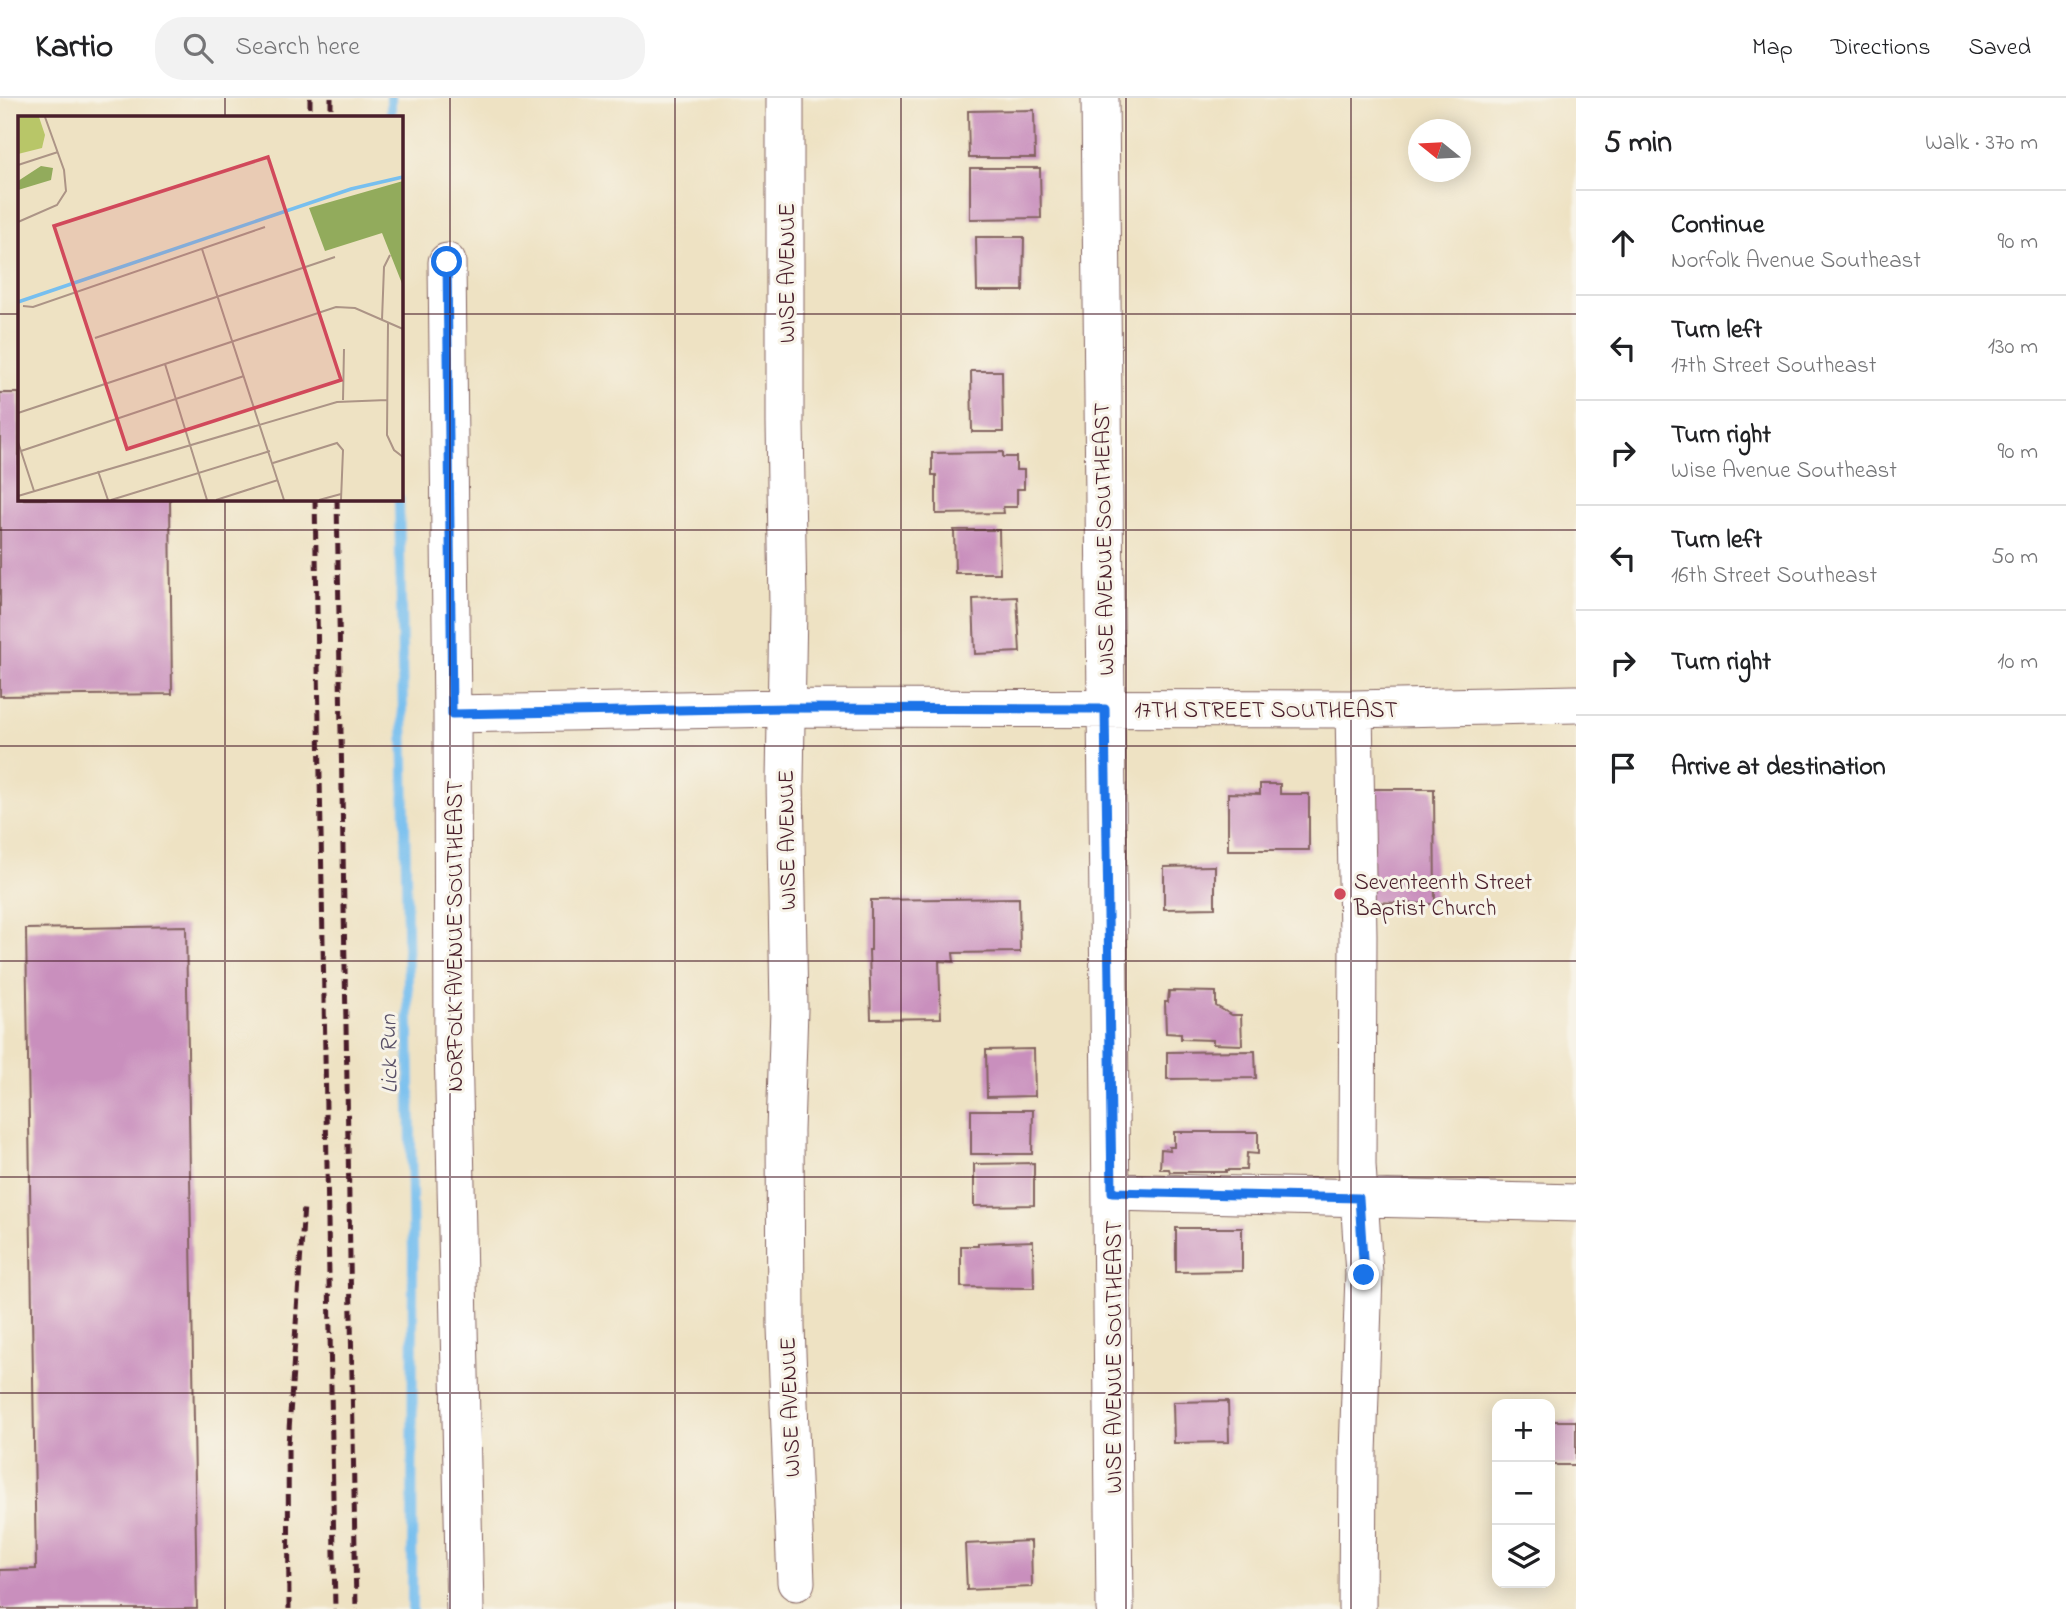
<!DOCTYPE html>
<html lang="en">
<head>
<meta charset="utf-8">
<style>
	body { margin:0; font-family:"Indie Flower",sans-serif; background:#f2f2f2; color:#202124 }
	.controls { position:absolute; right:21px; bottom:21px; display:grid; overflow:hidden; border-radius:14px; box-shadow:0 4px 18px #0003 }
	.controls button { width:63px; height:63px; display:grid; place-items:center; padding:0; border:0; border-bottom:2px solid #e0e0e0; background:#fff; color:#202124; font:35px sans-serif }
	.compass { position:absolute; left:1408px; top:21px; width:63px; height:63px; border-radius:50%; background:#fff; box-shadow:0 4px 18px #0003; rotate:288deg }
	.stop { position:absolute; width:21px; height:21px; margin:-16px; border:5px solid #1a73e8; border-radius:50%; background:#fff }
	.stop.end { background:#1a73e8; border-color:#fff; box-shadow:0 2px 7px #0008 }
	.list { margin:0; padding:0; list-style:none }
	h2 { display:flex; justify-content:space-between; align-items:center; height:91px; margin:0; padding:0 28px; font-size:30px }
	h2 small { font-size:23px; font-weight:400; color:#757577 }
	.list li { display:grid; grid-template-columns:46px 1fr auto; gap:21px; align-items:center; box-sizing:border-box; height:105px; padding:0 28px; border-top:2px solid #e0e0e0 }
	.list b { display:block; font-size:26px; white-space:nowrap }
	.list p { margin:0; font-size:23px; white-space:nowrap; color:#757577 }
	.list em { font-size:23px; font-style:normal; color:#757577 }
	.icon { flex:none; width:38px; height:38px; fill:none; stroke:currentColor; stroke-width:2; stroke-linecap:round; stroke-linejoin:round }
	.map { position:relative; flex:none; width:1576px; height:1511px; overflow:hidden }
	header { display:flex; align-items:center; gap:42px; box-sizing:border-box; height:98px; padding:0 35px; background:#fff; border-bottom:2px solid #e0e0e0 }
	header strong { font-size:33px }
	nav { display:flex; gap:38px; margin-inline-start:auto; font-size:24px }
	.search { width:490px; height:63px; background:#f2f2f2; display:flex; align-items:center; gap:18px; box-sizing:border-box; padding:0 24px; border-radius:28px; color:#757577; font-size:26px }
	main { display:flex }
	aside { flex:1; background:#fff }
	.map>svg:first-child { display:block }
</style>
</head>
<body>
<header>
<strong>Kartio</strong>
<div class="search"><svg class="icon" aria-label="search" viewBox="0 0 24 24"><circle cx="10" cy="10" r="6"/><path d="M15 15l6 6"/></svg>Search here</div>
<nav><a>Map</a><a>Directions</a><a>Saved</a></nav>
</header>
<main>
<div class="map">
<svg width="1576" height="1511" viewBox="0 0 1576 1511">
	<rect width="100%" height="100%" fill="#f7f3e8"/>
	<filter id="ink" filterUnits="userSpaceOnUse"><feTurbulence type="fractalNoise" baseFrequency=".0143" numOctaves="2"/><feDisplacementMap in="SourceGraphic" scale="14" xChannelSelector="R" yChannelSelector="G"/><feConvolveMatrix kernelMatrix="1 2 1 2 8 2 1 2 1" color-interpolation-filters="sRGB"/></filter>
	<filter id="wash" filterUnits="userSpaceOnUse"><feTurbulence type="fractalNoise" baseFrequency=".00686" numOctaves="4" result="noise"/><feDisplacementMap in="SourceGraphic" scale="28" xChannelSelector="R" yChannelSelector="G"/><feGaussianBlur stdDeviation="1.57" result="paint"/><feColorMatrix in="noise" values="0 0 0 0 0 0 0 0 0 0 0 0 0 0 0 0 0 1.4 0 .05"/><feComposite in="paint" operator="in"/></filter>
	<g filter="url(#wash)">
		<rect width="100%" height="100%" fill="#eee2c3"/>
		<g fill="none" stroke-linecap="round" stroke-linejoin="round">
			<path stroke="#77bfef" stroke-width="10" d="M391 0V19
				M399 401 413 1154 412 1511"/>
		</g>
		<g id="blocks">
			<path fill="#c98fbd" d="M1034 12 1035 60H969L968 13Z
				M970 70H1040L1041 120 970 121Z
				M976 139H1024L1023 193H977Z
				M971 273H1002L1003 334H972Z
				M0 295H19V401H170L172 596 0 598Z
				M1003 354V359H1016V372H1024V391H1017V409H1003L1004 415 936 416V377H932V355Z
				M954 432H999L1000 475H955Z
				M1017 499 1020 554 975 556 973 501Z
				M1260 686H1280V696H1309V752H1228V695L1260 696Z
				M1365 691H1434L1435 806 1366 804Z
				M1212 768H1215V810L1164 811V769Z
				M1019 800 1020 854 953 855 954 864 939 863 941 920 871 921 869 852H871V802Z
				M186 828 197 1511H0V1472L36 1471 26 831Z
				M1169 893 1216 894V908L1232 917H1241L1242 947 1213 946V942L1181 941V936L1166 935 1165 904H1168Z
				M1034 951 1035 998 987 999 986 952Z
				M1255 953 1256 980 1167 981V954Z
				M971 1012H1033L1032 1056H971Z
				M1174 1034H1258V1056L1247 1055 1246 1072H1226V1074H1170L1169 1071H1160L1161 1051 1170 1052 1169 1049H1174Z
				M1034 1065V1107L974 1108V1066Z
				M1176 1130H1242V1173L1176 1174Z
				M1033 1143 1034 1190 961 1189V1148H978V1145Z
				M1228 1303 1229 1344 1174 1345 1173 1304Z
				M1550 1323H1576V1367H1550Z
				M1031 1443 1032 1489 967 1492 965 1446Z"/>
		</g>
	</g>
	<g filter="url(#ink)">
		<use href="#blocks" fill-opacity="0" stroke="#836360" stroke-width="2"/>
		<g fill="none" stroke-linecap="round" stroke-linejoin="round">
			<g stroke="#836360" stroke-width="39">
				<path id="minor" d="M785 0V325L788 508 785 683 789 911 785 1033 786 1229 796 1484
					M1100 0 1115 1511
					M447 164 452 616 453 945 465 1511
					M1354 611 1358 837 1357 1067 1364 1176 1358 1356 1357 1511
					M452 616 786 610 1354 611 1576 606
					M1112 1094 1576 1105"/>
			</g>
			<use href="#minor" stroke="#fff" stroke-width="37"/>
			<path stroke="#4a1f2b" stroke-width="5" stroke-dasharray="10 5" stroke-linecap="butt" d="M310 0V19
				M331 0V19
				M315 401 335 1511
				M337 401 356 1511
				M289 1511 288 1347 304 1107"/>
		</g>
	</g>
	<g fill="none" stroke-linecap="round" stroke-linejoin="round" filter="url(#ink)">
		<path stroke="#1a73e8" stroke-width="9" d="M447 164 452 616 786 610 1105 611 1112 1094 1359 1100 1364 1177"/>
	</g>
	<path fill="none" stroke="#4a1f2b" stroke-width="2" stroke-opacity="0.55" d="M225 0V19M450 0V1511M675 0V1511M901 0V1511M1126 0V1511M1351 0V1511M0 216H19M401 216H1576M225 401V1511M0 432H1576M0 648H1576M0 863H1576M0 1079H1576M0 1295H1576"/>
	<circle fill="#d1495b" stroke="#f7f3e8" stroke-width="2.5" cx="1340" cy="796" r="7"/>
	<g text-anchor="middle" stroke-width="6" stroke-linejoin="round" paint-order="stroke">
		<g font-size="23" fill="#4a1f2b" stroke="#f7f3e8">
			<text transform="translate(786 175) rotate(-90)" y="8">WISE AVENUE</text>
			<text transform="translate(1103 441) rotate(-91)" y="8">WISE AVENUE SOUTHEAST</text>
			<text x="1266" y="619">17TH STREET SOUTHEAST</text>
			<text transform="translate(786 742) rotate(-91)" y="8">WISE AVENUE</text>
			<text transform="translate(454 838) rotate(-90)" y="8">NORFOLK AVENUE SOUTHEAST</text>
			<text transform="translate(1113 1259) rotate(-90)" y="8">WISE AVENUE SOUTHEAST</text>
			<text transform="translate(789 1309) rotate(-92)" y="8">WISE AVENUE</text>
		</g>
		<g font-size="23" fill="#4a1f2b" stroke="#f7f3e8" text-anchor="start">
			<text x="1354" y="791">Seventeenth Street<tspan x="1354" dy="26">Baptist Church</tspan></text>
		</g>
		<g font-size="24" font-style="italic" fill="#584f66" stroke="#f7f3e8">
			<text transform="translate(388 956) rotate(-91)" y="8">Lick Run</text>
		</g>
	</g>
	<g transform="translate(18 18)">
		<rect width="385" height="385" fill="#eee2c3"/>
		<path d="M0 1H21L27 19 24 32 0 38Z" fill="#b8c668"/>
		<path d="M23 50 35 52 33 64 0 74V65ZM385 65V170L364 117 307 135 291 92Z" fill="#92ab5c"/>
		<path fill="none" stroke="#77bfef" stroke-width="3.5" d="M0 186 333 73 385 61"/>
		<path fill="none" stroke="#ac9486" stroke-width="2" d="M0 49 40 36M0 106 39 89 48 75 46 54 27 1M184 133 266 384M5 190 15 191 247 111M364 204 366 151 372 139M370 206 369 319 376 334 385 341M77 222 317 141M147 248 189 384M325 284 326 233M0 297 318 191 337 192 385 213M0 326 16 375M3 335 226 260M255 347 319 327 325 334 323 384M80 355 90 384M0 380 319 286 369 284M93 384 252 335M198 384 260 364M301 384 323 378"/>
		<path fill="#d1495b" fill-opacity="0.15" stroke="#d1495b" stroke-width="3.5" d="M250 41 323 264 109 333 36 110Z"/>
		<rect width="385" height="385" fill="none" stroke="#4a1f2b" stroke-width="3.5"/>
	</g>
</svg>
<div class="controls">
<button>+</button>
<button>−</button>
<button><svg class="icon" aria-label="layers" viewBox="0 0 24 24"><path d="M12 4l9 5-9 5-9-5zM3 14l9 5 9-5"/></svg></button>
</div>
<svg class="compass" viewBox="-18 -18 36 36"><path d="M0-13l5 13h-10z" fill="#e53935"/><path d="M0 13l5-13h-10z" fill="#757577"/></svg>
<div class="stop" style="left:447px;top:164px"></div>
<div class="stop end" style="left:1364px;top:1177px"></div>
</div>
<aside>
<h2>5 min<small>Walk · 370 m</small></h2>
<ul class="list">
<li><svg class="icon" aria-label="ahead" viewBox="0 0 24 24"><path d="M12 20V5M6 11l6-6 6 6"/></svg><div><b>Continue</b><p>Norfolk Avenue Southeast</p></div><em>90 m</em></li>
<li><svg class="icon" aria-label="left" viewBox="0 0 24 24"><path d="M17 20v-9H6M10 6l-5 5 5 5"/></svg><div><b>Turn left</b><p>17th Street Southeast</p></div><em>130 m</em></li>
<li><svg class="icon" aria-label="right" viewBox="0 0 24 24"><path d="M7 20v-9h11M14 6l5 5-5 5"/></svg><div><b>Turn right</b><p>Wise Avenue Southeast</p></div><em>90 m</em></li>
<li><svg class="icon" aria-label="left" viewBox="0 0 24 24"><path d="M17 20v-9H6M10 6l-5 5 5 5"/></svg><div><b>Turn left</b><p>16th Street Southeast</p></div><em>50 m</em></li>
<li><svg class="icon" aria-label="right" viewBox="0 0 24 24"><path d="M7 20v-9h11M14 6l5 5-5 5"/></svg><div><b>Turn right</b></div><em>10 m</em></li>
<li><svg class="icon" aria-label="arrive" viewBox="0 0 24 24"><path d="M6 21V4h12l-3 4 3 4H6"/></svg><div><b>Arrive at destination</b></div></li>
</ul>
</aside>
</main>
</body>
</html>
